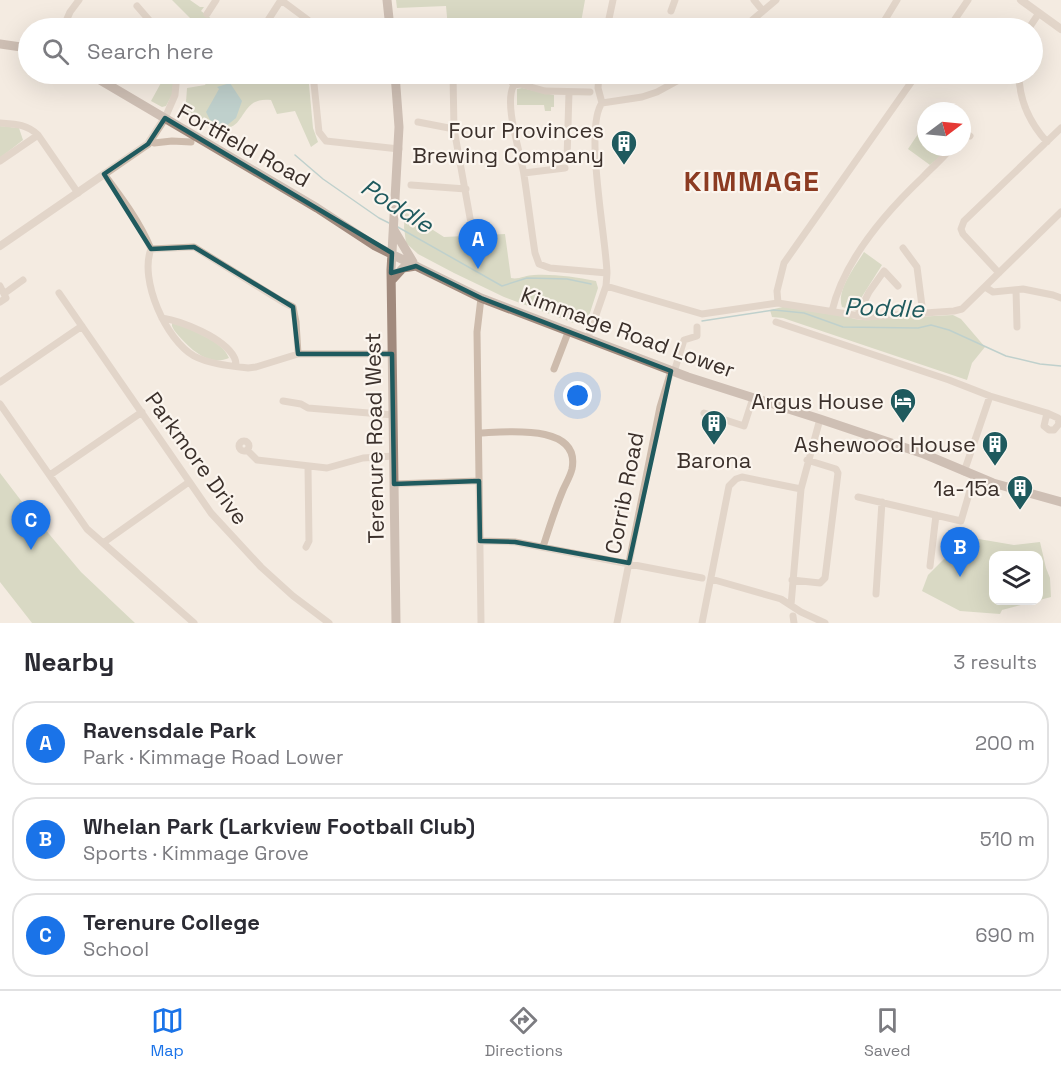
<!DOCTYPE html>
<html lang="en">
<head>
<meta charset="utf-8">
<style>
	body { margin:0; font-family:"Space Grotesk",sans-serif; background:#f2f2f3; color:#2b2b33 }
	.controls { position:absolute; right:18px; bottom:18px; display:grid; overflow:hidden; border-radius:12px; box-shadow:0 6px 24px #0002 }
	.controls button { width:54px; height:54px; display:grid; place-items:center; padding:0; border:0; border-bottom:2px solid #e1e1e2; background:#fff; color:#2b2b33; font:30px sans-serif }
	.compass { position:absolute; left:917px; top:102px; width:54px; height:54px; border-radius:50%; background:#fff; box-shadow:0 6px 24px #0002; rotate:74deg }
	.you { position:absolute; left:578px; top:396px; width:21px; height:21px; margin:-15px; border:4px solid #fff; border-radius:50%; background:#1a73e8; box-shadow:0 0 0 9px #1a73e833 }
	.badge { display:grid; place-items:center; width:39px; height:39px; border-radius:50%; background:#1a73e8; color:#fff; font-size:20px; font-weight:700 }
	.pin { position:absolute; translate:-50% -50px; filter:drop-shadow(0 2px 3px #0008) }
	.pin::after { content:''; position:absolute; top:32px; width:21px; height:18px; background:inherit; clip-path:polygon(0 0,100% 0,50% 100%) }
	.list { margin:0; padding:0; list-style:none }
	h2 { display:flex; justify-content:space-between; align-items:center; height:78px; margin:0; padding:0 24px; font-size:26px }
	h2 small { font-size:20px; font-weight:400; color:#7c7c81 }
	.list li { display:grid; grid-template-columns:39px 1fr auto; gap:18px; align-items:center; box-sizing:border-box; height:84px; margin:0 12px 12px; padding:0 12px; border:2px solid #e1e1e2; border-radius:24px }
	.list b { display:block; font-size:22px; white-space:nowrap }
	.list p { margin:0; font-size:20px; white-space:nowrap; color:#7c7c81 }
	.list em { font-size:20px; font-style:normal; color:#7c7c81 }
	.icon { flex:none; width:33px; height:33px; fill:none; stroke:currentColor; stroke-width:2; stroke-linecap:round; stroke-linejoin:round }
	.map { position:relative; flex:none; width:1061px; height:623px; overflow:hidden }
	.search { position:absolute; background:#fff; box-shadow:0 6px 24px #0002; left:18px; right:18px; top:18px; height:66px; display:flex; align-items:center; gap:15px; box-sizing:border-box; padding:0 21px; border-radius:33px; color:#7c7c81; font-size:22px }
	.sheet { height:366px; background:#fff }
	nav { display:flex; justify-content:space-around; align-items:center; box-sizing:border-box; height:84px; border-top:2px solid #e1e1e2; background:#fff; font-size:16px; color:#7c7c81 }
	nav a { display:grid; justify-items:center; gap:3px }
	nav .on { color:#1a73e8 }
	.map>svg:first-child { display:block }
</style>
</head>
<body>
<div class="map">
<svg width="1061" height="623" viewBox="0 0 1061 623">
	<rect width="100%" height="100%" fill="#f4ebe1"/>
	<path fill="#b8c4a0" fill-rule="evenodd" d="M172 0H190L200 7H204L201 11 224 28H200Z
		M396 0H585L580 28H448L446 6 397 8Z
		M160 74H174L173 93 166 106 162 107 151 101 162 81Z
		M243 74H295L296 76 308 74 313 128 318 142 311 147 295 111 277 114 271 100C241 96 246 127 226 128 221 128 217 124 213 123 204 119 194 117 185 116L187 88 205 85 208 80 221 81 226 79 239 82Z
		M522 88 554 95V107H551V111H545L544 105H517V89Z
		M926 122V147H948L942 155 930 165 908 149Z
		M0 126 19 128 23 140 0 158Z
		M405 212 444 237 505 234 511 278C518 280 526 275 534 275 555 274 575 277 596 281L598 288 587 322 579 325 504 297 454 273 418 254 406 243 404 227Z
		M864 252 882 265 858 303 856 311 842 307C836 290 855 267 864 252Z
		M791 305 808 307 859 320 953 315 961 319 985 347 972 363 967 380 783 318 772 317 770 310Z
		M172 322C190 329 222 340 229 358 207 368 186 345 174 330L172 326Z
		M0 473 42 528H44L81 572 135 623H32L0 582Z
		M961 536 1014 545 1040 542 1046 568 1050 578 1051 597 1002 610 1000 614 960 611 922 591 928 575 958 545ZM994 556H1038V600H994Z"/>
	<path fill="#7fb0b2" d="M230 83 242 101 236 118 225 127 210 120 206 112 219 89 217 87Z"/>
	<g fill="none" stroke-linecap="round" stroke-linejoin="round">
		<path stroke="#7fb0b2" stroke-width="1.5" d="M295 155 323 179 379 218 389 223
			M396 226 502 286 527 278 567 279 591 284
			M702 321 774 310 804 313 843 327 918 328 931 325 949 330 1006 356 1040 364 1061 366"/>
		<path stroke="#cdbbac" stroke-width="7" d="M281 0 308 20 311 28
			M754 0 763 11
			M137 6 156 28
			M671 11 675 0
			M207 14 216 0
			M63 28 70 12 79 0
			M263 28 281 0
			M607 28 613 0
			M743 28 776 0
			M880 28 897 0
			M949 28 968 0
			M1029 28 1039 13
			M313 74 319 132 326 141 399 149
			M450 74 480 78
			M599 74 598 88 602 103
			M1019 74C1019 101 1029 122 1047 142
			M453 75 454 129 472 229
			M484 75H506L514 85
			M514 85C503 103 521 154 524 175 528 201 531 227 535 253L539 264 550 268 607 273
			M514 85 520 84 545 91 590 92
			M602 103 642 97 657 92 690 74
			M165 118 175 95 177 74
			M418 122 454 129
			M0 123C15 124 27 124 38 135L78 193
			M962 130 970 136
			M151 140 154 143 172 141 191 142
			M567 159 569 92
			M0 161 38 135
			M524 173 565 168
			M104 174C122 198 140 222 151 249 139 280 166 340 194 356 209 364 231 366 248 368L256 367 298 354H392
			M411 185 466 189
			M903 248 917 267 923 314
			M151 249 194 247 283 302 293 307 296 322 298 354
			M999 273 963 234 961 229 964 221 1061 128
			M0 286 6 298 0 302
			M606 286 702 314 778 303 866 317 954 311 962 309 1061 212
			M985 287 993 292 1023 289 1053 295 1061 298
			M1016 290 1017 327
			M5 293 23 280
			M59 293 211 513 261 567 293 596 329 623
			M481 298 477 332 481 623
			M778 303 777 291 784 263 917 74
			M832 311C844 260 886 212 923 177 933 166 943 159 952 147
			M857 316 869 292 884 271 898 286
			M162 318C182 321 224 338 234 357 236 360 236 363 236 366
			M776 322 949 380 990 396 1047 413
			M588 338 606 286 607 273C606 238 584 127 602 103
			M554 369 569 330
			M674 372 684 340 697 336V327
			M0 382 82 326
			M283 401 301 404 308 408 393 415
			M0 404 87 529 194 623
			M704 413 744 426 753 398
			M1047 413 1058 418 1059 424 1054 430H1049L1044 426Z
			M480 433C506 432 581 423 572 469 570 477 566 483 563 490 555 509 549 528 543 547
			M239 446a5 5 0 1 1 10 0a5 5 0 1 1-10 0Z
			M247 450 257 460 327 468 363 458 394 456
			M964 472 990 396
			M50 475 142 412
			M394 484 479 481
			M858 497 961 521 974 477
			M480 541 515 542 702 578
			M103 543 189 482
			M306 547 309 541 308 467
			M930 566 936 515
			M711 579 781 599 801 612 825 623
			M792 580 820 583 825 578 838 473 836 469 807 460
			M876 594 882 502
			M791 605 801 489 820 419
			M793 616 794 623
			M617 623 660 407 671 371
			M702 623 729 486 736 479 742 477 801 489"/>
		<path stroke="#cdbbac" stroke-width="8" d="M1021 0 1061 29
			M0 246 148 144 165 118"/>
		<path stroke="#a18a7d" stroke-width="9" d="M387 0 390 28
			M0 44 28 48
			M90 74 317 208 375 246 481 298 688 377 820 419 924 454 993 483 1061 502
			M395 74 399 127 391 270 396 623
			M394 230 413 262
			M392 280 403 268 416 266"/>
	</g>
	<path d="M0 0H1061V623H0ZM165 118 392 253 391 273 416 266 481 298 671 371 629 563 515 542 480 541 479 481 394 484 392 354H298L293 307 194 247 151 249 104 174 148 144Z" fill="#f4ebe1" fill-opacity=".55" fill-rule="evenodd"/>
	<path fill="none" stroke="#1f5a5e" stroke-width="4.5" stroke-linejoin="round" d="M165 118 392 253 391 273 416 266 481 298 671 371 629 563 515 542 480 541 479 481 394 484 392 354H298L293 307 194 247 151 249 104 174 148 144Z"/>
	<defs>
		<g id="building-pin" transform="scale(1.35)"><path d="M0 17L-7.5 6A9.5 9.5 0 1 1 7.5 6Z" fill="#1f5a5e" stroke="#fbf5ee"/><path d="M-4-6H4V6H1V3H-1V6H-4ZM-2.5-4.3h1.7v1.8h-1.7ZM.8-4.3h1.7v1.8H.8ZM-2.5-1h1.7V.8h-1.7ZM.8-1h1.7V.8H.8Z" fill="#fff"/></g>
		<g id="hotel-pin" transform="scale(1.35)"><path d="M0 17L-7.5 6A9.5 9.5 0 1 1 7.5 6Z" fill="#1f5a5e" stroke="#fbf5ee"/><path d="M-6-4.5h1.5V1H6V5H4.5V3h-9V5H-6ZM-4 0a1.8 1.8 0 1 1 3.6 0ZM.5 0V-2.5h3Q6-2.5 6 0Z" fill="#fff"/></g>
	</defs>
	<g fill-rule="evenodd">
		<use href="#building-pin" x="624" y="143"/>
		<use href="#hotel-pin" x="903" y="401"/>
		<use href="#building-pin" x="714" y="423"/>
		<use href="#building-pin" x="995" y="444"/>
		<use href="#building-pin" x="1020" y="488"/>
	</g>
	<g text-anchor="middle" stroke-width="4.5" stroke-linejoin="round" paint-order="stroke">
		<g font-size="22" fill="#3b302b" stroke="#fbf5ee" text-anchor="end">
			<text x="604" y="138">Four Provinces<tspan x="604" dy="25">Brewing Company</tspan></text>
			<text x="884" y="409">Argus House</text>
			<text x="976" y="452">Ashewood House</text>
			<text x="714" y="468" text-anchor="middle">Barona</text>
			<text x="1000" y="496">1a-15a</text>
		</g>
		<g font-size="22" fill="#3b302b" stroke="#fbf5ee">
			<text transform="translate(244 145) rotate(29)" y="8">Fortfield Road</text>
			<text transform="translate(628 332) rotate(20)" y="8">Kimmage Road Lower</text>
			<text transform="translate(374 438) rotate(-91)" y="8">Terenure Road West</text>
			<text transform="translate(197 458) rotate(54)" y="8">Parkmore Drive</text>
			<text transform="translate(624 493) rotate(-79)" y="8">Corrib Road</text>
		</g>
		<g font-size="24" font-style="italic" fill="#1f5a5e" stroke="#fbf5ee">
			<text transform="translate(397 206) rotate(32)" y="8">Poddle</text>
			<text transform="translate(884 308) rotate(2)" y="8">Poddle</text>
		</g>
		<g font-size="28" font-weight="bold" letter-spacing="1.5" fill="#8c3b22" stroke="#fbf5ee">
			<text x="752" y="191">KIMMAGE</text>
		</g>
	</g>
</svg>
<div class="controls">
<button><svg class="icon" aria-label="layers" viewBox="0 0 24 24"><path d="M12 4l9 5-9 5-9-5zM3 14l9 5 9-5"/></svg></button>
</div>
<svg class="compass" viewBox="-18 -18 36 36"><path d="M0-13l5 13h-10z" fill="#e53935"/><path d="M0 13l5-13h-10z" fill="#7c7c81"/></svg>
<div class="you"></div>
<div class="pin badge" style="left:478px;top:269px">A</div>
<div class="pin badge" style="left:960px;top:577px">B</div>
<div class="pin badge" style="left:31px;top:550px">C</div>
<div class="search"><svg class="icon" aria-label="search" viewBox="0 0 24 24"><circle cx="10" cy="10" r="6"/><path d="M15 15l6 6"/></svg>Search here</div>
</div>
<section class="sheet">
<h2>Nearby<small>3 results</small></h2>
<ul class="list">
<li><span class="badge">A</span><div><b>Ravensdale Park</b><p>Park · Kimmage Road Lower</p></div><em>200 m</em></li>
<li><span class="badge">B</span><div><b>Whelan Park (Larkview Football Club)</b><p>Sports · Kimmage Grove</p></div><em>510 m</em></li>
<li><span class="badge">C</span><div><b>Terenure College</b><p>School</p></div><em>690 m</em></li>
</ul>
</section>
<nav>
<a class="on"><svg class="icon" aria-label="map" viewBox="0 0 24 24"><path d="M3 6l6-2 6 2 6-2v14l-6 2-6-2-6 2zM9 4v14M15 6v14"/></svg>Map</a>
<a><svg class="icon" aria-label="directions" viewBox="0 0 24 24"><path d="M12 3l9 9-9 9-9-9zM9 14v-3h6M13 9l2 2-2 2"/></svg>Directions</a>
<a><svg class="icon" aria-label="saved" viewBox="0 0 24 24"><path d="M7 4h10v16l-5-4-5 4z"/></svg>Saved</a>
</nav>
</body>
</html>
